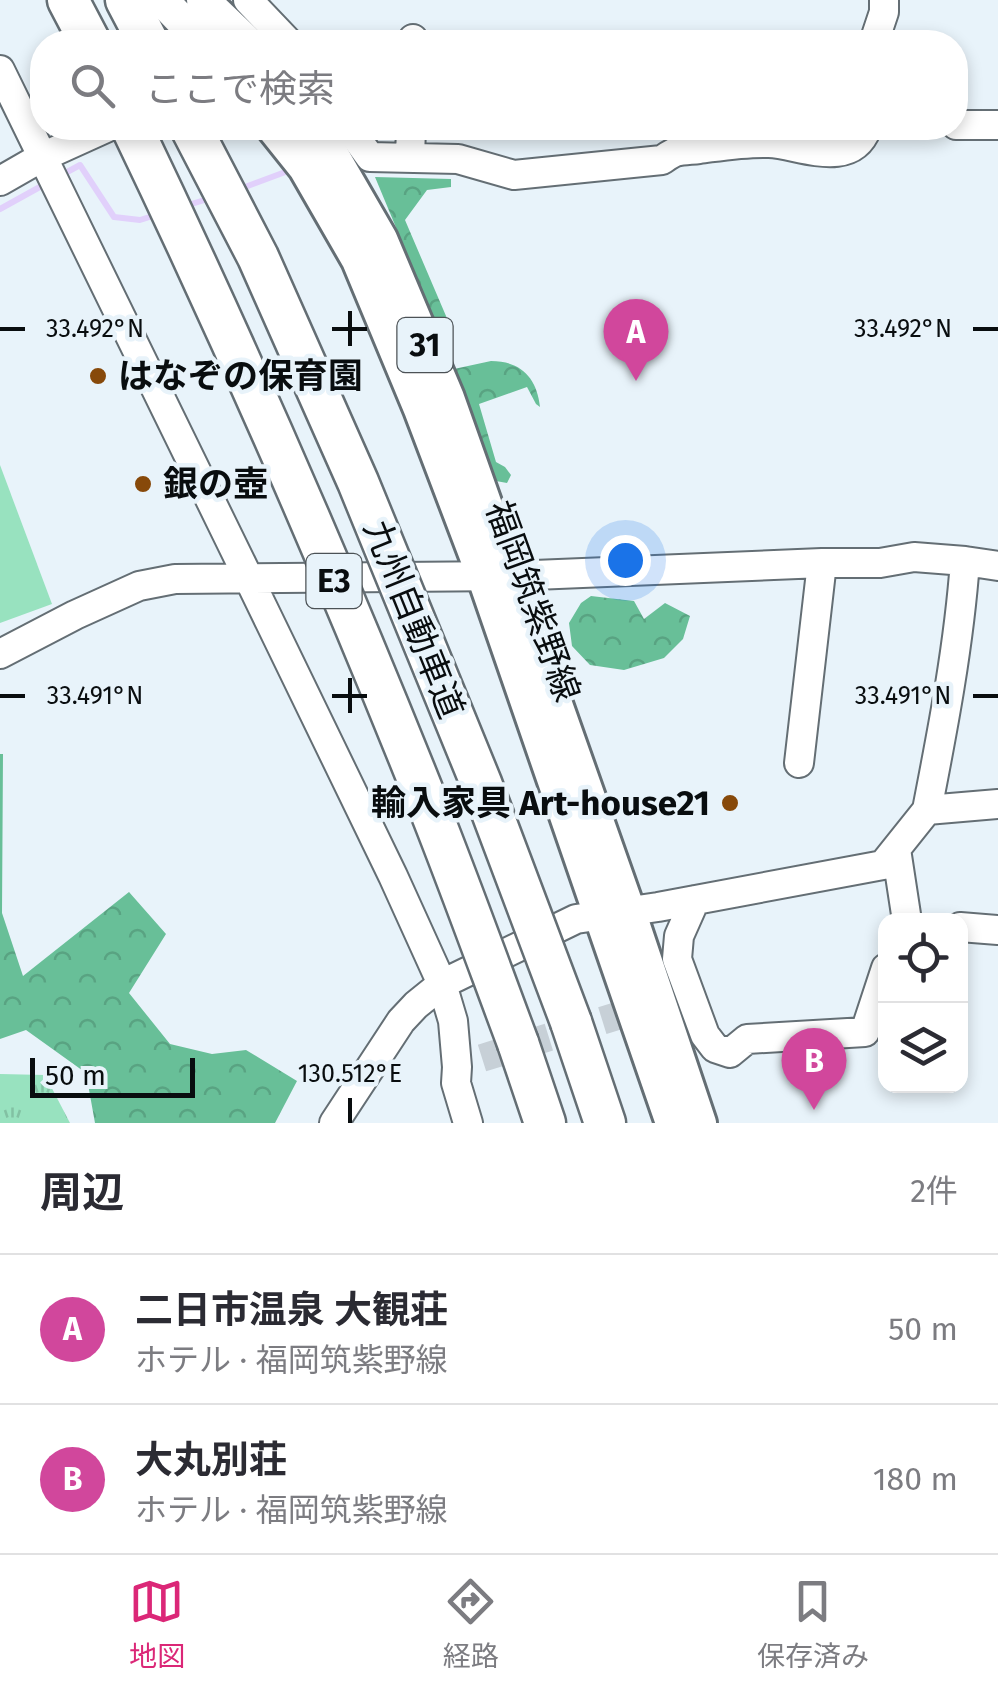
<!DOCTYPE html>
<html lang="ja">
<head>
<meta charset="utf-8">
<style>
	body { margin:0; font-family:"Fira Sans","Noto Sans JP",sans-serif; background:#f7f7f7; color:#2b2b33 }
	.controls { position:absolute; right:30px; bottom:30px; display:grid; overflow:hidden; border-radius:20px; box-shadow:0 5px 15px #0003 }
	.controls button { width:90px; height:90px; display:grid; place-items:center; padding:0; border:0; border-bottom:2px solid #e1e1e2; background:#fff; color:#2b2b33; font:50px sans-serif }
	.scale { position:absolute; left:30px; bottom:25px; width:165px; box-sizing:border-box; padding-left:10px; border:5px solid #090d0f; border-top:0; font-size:28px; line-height:35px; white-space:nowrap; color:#090d0f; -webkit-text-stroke:8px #e8f3fa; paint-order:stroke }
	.you { position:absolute; left:625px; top:560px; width:35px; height:35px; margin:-25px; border:8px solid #fff; border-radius:50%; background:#1a73e8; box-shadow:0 0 0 15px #1a73e833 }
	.badge { display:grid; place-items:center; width:65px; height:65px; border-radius:50%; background:#db2777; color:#fff; font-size:32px; font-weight:700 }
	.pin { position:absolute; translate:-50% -82px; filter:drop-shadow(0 2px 5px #0008) }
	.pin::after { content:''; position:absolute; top:52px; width:35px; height:30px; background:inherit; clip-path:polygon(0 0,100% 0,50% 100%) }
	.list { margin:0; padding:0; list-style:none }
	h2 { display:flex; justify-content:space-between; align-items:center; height:130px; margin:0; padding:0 40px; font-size:42px }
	h2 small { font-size:32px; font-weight:400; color:#7c7c81 }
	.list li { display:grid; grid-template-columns:65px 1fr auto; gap:30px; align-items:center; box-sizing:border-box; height:150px; padding:0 40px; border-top:2px solid #e1e1e2 }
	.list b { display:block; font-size:38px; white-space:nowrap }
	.list p { margin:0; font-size:32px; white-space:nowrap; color:#7c7c81 }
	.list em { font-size:32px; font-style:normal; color:#7c7c81 }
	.icon { flex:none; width:55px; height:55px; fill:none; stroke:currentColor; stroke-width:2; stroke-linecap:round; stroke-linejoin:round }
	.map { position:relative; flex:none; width:998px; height:1123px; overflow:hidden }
	.search { position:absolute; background:#fff; box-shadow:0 5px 15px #0003; left:30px; right:30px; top:30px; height:110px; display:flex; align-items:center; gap:25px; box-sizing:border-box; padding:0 35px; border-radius:40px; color:#7c7c81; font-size:38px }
	.sheet { height:430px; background:#fff }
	nav { display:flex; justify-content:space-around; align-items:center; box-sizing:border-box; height:140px; border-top:2px solid #e1e1e2; background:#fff; font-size:28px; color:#7c7c81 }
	nav a { display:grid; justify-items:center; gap:5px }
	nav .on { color:#db2777 }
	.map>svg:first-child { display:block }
</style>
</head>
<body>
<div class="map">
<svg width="998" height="1123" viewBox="0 0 998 1123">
	<defs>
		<pattern id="forest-crowns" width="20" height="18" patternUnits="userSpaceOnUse" patternTransform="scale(2.5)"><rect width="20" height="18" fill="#68bf98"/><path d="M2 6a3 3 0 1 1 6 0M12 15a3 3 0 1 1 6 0" fill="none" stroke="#59a382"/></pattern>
		<pattern id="park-tufts" width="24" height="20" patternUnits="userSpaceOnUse" patternTransform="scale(2.5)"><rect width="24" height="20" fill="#98e2bf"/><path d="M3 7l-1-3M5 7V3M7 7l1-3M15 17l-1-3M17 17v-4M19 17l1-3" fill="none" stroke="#82c1a3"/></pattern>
	</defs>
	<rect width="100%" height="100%" fill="#e8f3fa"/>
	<path fill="url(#forest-crowns)" d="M375 177 451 179V187L427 190 405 220 452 330 440 333Z
		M491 361C521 361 537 378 540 407L536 404 527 387 479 404 496 462 505 467 511 475 507 483 496 481 489 472 454 369Z
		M591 596 634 601 644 619 665 603 690 616 683 639 664 658 624 670 590 665 572 646 569 623 581 603Z
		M0 754H3L2 913 23 976 129 892 166 934 129 993 170 1044 212 1054 246 1050 297 1081 275 1123H95L86 1073 26 1030 0 1039Z"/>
	<path fill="url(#park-tufts)" d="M0 1074 45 1075 70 1123H0Z"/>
	<path fill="#98e2bf" d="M0 465 52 604 0 623Z"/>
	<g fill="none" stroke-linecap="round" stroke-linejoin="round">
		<path stroke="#e1d0fb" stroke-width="6" d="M58 177 80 165 114 217 140 220 159 214
			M237 190 288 171
			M185 206 211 198
			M0 209 47 183"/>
		<path stroke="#c7d0d7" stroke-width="28" stroke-dasharray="28 14" stroke-linecap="butt" d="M482 1058 675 998"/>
		<g stroke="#646e74" stroke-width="32">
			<path id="minor" d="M248 0 288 42
				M413 42V39
				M874 42 884 12V0
				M0 70 248 577 393 876 442 984 453 1021 457 1067 456 1083 468 1123
				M956 125H998
				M349 128 370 157 458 159 514 175 662 160C666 157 671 154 675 152 682 150 691 150 699 149 722 146 745 142 769 143 799 144 851 171 867 128
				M410 158 411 128
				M0 181 42 157 106 128
				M0 654 75 615 139 586 175 579 510 576 822 563H880L914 557 965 561 998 566
				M799 763 822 563
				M927 810C943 728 959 645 965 561
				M896 849 907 921
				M695 900 679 936 677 959 705 1035 715 1048 730 1053 747 1039 865 1032 886 968
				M960 927 998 930
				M334 1123 401 1021 416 1005 442 984 576 919 658 907 883 865 927 810 998 804"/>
		</g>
		<g stroke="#646e74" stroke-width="38">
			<path id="major" d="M162 0 202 42
				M203 0 247 42
				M273 128 305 168 358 260 420 409 483 575 672 1123
				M313 128 329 149 381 239 448 398 629 911 700 1123"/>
		</g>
		<g stroke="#646e74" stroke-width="45">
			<path id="highway" d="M68 0 90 42
				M126 0 148 42
				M571 1022 605 1123
				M518 1043 545 1123"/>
		</g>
		<use href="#minor" stroke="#fff" stroke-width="28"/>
		<use href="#major" stroke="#fff" stroke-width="32"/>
		<use href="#highway" stroke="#fff" stroke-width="40"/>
		<g stroke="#646e74" stroke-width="45" stroke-linecap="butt">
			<path id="highway-bridge" d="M132 128C238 349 336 574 427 802 459 882 488 963 518 1043
				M191 128 258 257 358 482 481 783 571 1022"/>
		</g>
		<use href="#highway-bridge" stroke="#fff" stroke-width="40"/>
	</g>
	<path fill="none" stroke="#090d0f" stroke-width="4" d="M350 311V346M0 329H25M332 329H367M973 329H998M350 678V713M0 696H25M332 696H367M973 696H998M350 1098V1123"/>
	<g fill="#87490a" stroke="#e8f3fa" stroke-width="4">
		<circle cx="98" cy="376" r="10"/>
		<circle cx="143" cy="484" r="10"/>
		<circle cx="730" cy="803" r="10"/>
	</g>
	<g text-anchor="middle" stroke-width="9" stroke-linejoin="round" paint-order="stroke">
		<g fill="#e8f3fa" stroke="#4c5256" stroke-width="2.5">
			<rect x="397.5" y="318" width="55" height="54" rx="8"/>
			<rect x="306.5" y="554" width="55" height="54" rx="8"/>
		</g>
		<g font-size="32" font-weight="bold" fill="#090d0f">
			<text x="425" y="356">31</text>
			<text x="334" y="592">E3</text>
		</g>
		<g font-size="35" font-weight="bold" fill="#090d0f" stroke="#e8f3fa" text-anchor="start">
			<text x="118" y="388">はなぞの保育園</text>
			<text x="163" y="496">銀の壺</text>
			<text x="710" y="815" text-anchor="end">輸入家具 Art-house21</text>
		</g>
		<g font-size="35" fill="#090d0f" stroke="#e8f3fa">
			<text transform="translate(533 601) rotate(70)" y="12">福岡筑紫野線</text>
			<text transform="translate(414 619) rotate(68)" y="12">九州自動車道</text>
		</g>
	</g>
	<g font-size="25" text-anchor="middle" fill="#090d0f" stroke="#e8f3fa" stroke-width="9" stroke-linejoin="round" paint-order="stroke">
		<text x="95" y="337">33.492°N</text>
		<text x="903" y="337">33.492°N</text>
		<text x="95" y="704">33.491°N</text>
		<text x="903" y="704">33.491°N</text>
		<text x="350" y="1082">130.512°E</text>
	</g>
</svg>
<div class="controls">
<button><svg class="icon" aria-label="locate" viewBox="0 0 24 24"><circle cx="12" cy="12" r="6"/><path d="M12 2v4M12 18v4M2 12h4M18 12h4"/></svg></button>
<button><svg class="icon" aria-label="layers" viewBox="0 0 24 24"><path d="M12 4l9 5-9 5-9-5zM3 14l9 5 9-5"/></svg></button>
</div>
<div class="scale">50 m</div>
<div class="you"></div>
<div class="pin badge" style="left:636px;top:381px;background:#d1479c">A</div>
<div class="pin badge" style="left:814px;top:1110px;background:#d1479c">B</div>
<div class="search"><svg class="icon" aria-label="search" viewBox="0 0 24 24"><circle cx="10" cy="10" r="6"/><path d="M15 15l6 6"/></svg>ここで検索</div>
</div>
<section class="sheet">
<h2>周辺<small>2件</small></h2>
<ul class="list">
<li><span class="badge" style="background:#d1479c">A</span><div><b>二日市温泉 大観荘</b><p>ホテル · 福岡筑紫野線</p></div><em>50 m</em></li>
<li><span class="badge" style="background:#d1479c">B</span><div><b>大丸別荘</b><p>ホテル · 福岡筑紫野線</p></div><em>180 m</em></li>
</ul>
</section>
<nav>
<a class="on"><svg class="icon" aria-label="map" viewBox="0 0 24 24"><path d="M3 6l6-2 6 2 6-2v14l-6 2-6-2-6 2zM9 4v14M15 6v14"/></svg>地図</a>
<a><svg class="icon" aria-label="directions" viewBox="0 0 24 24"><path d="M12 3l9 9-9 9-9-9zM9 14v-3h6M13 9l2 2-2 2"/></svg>経路</a>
<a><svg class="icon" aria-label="saved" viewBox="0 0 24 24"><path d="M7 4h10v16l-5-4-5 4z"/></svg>保存済み</a>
</nav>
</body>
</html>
